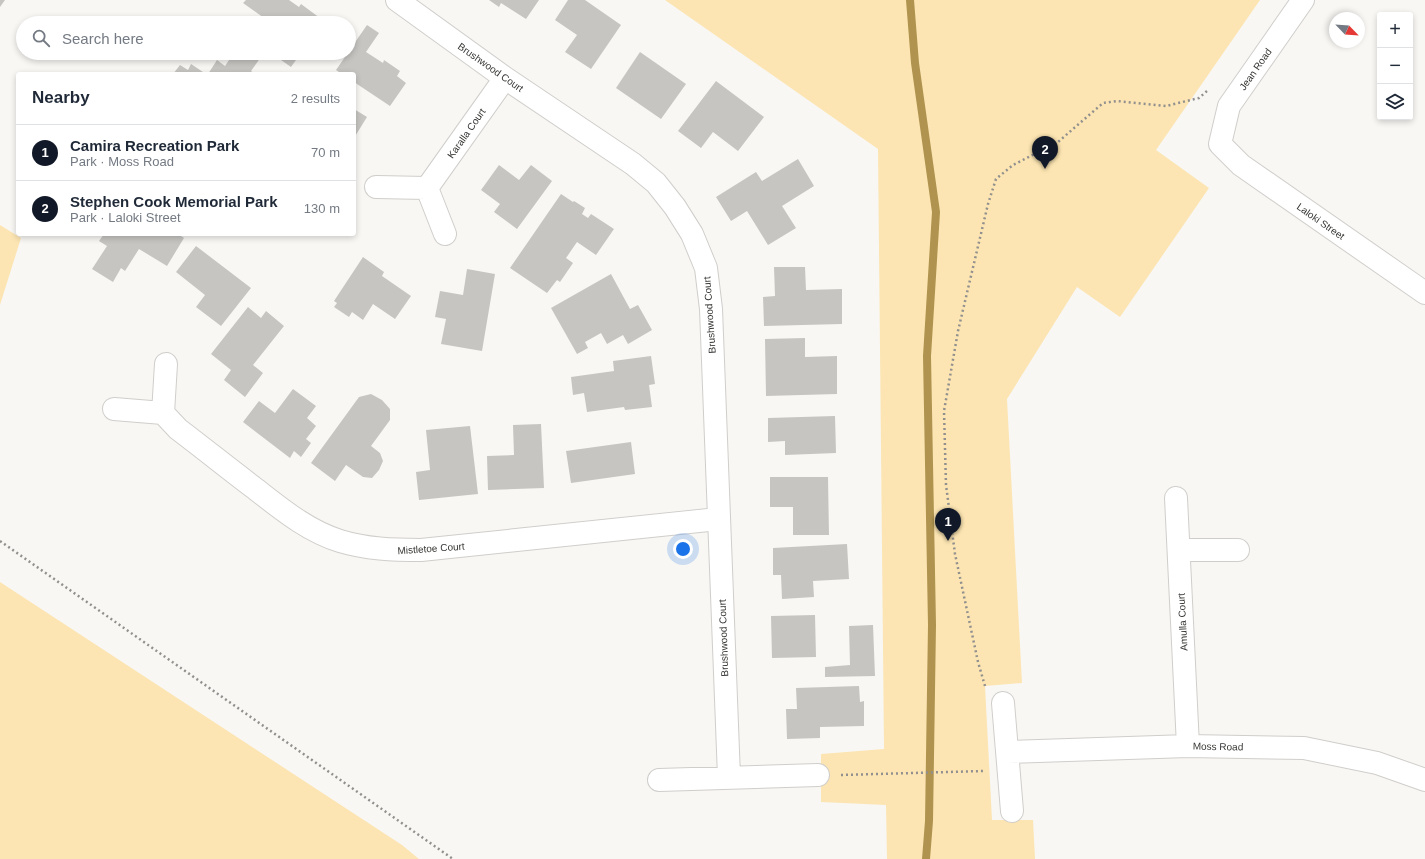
<!DOCTYPE html>
<html lang="en">
<head>
<meta charset="utf-8">
<style>
	body { margin:0; font-family:Helvetica,sans-serif; background:#f2f2f3; color:#1f2937 }
	.controls { position:absolute; right:12px; top:12px; display:grid; overflow:hidden; border-radius:4px; box-shadow:0 2px 6px #0003 }
	.controls button { width:36px; height:36px; display:grid; place-items:center; padding:0; border:0; border-bottom:1px solid #e0e1e3; background:#fff; color:#1f2937; font:20px sans-serif }
	.compass { position:absolute; left:1329px; top:12px; width:36px; height:36px; border-radius:50%; background:#fff; box-shadow:0 2px 6px #0003; rotate:115deg }
	.you { position:absolute; left:683px; top:549px; width:14px; height:14px; margin:-10px; border:3px solid #fff; border-radius:50%; background:#1a73e8; box-shadow:0 0 0 6px #1a73e833 }
	.badge { display:grid; place-items:center; width:26px; height:26px; border-radius:50%; background:#111827; color:#fff; font-size:13px; font-weight:700 }
	.pin { position:absolute; translate:-50% -33px; filter:drop-shadow(0 1px 2px #0008) }
	.pin::after { content:''; position:absolute; top:21px; width:14px; height:12px; background:inherit; clip-path:polygon(0 0,100% 0,50% 100%) }
	.list { margin:0; padding:0; list-style:none }
	h2 { display:flex; justify-content:space-between; align-items:center; height:52px; margin:0; padding:0 16px; font-size:17px }
	h2 small { font-size:13px; font-weight:400; color:#747a83 }
	.list li { display:grid; grid-template-columns:26px 1fr auto; gap:12px; align-items:center; box-sizing:border-box; height:56px; padding:0 16px; border-top:1px solid #e0e1e3 }
	.list b { display:block; font-size:15px; white-space:nowrap }
	.list p { margin:0; font-size:13px; white-space:nowrap; color:#747a83 }
	.list em { font-size:13px; font-style:normal; color:#747a83 }
	.icon { flex:none; width:22px; height:22px; fill:none; stroke:currentColor; stroke-width:2; stroke-linecap:round; stroke-linejoin:round }
	.map { position:relative; flex:none; width:1425px; height:859px; overflow:hidden }
	.search { position:absolute; background:#fff; box-shadow:0 2px 6px #0003; left:16px; top:16px; width:340px; height:44px; display:flex; align-items:center; gap:10px; box-sizing:border-box; padding:0 14px; border-radius:22px; color:#747a83; font-size:15px }
	.panel { position:absolute; background:#fff; box-shadow:0 2px 6px #0003; left:16px; top:72px; width:340px; height:164px; border-radius:4px }
	.map>svg:first-child { display:block }
</style>
</head>
<body>
<div class="map">
<svg width="1425" height="859" viewBox="0 0 1425 859">
	<rect width="100%" height="100%" fill="#f8f7f4"/>
	<path fill="#fce5b2" d="M665 0H1260L1156 150 1209 188 1120 317 1077 287 1007 399 1022 683 985 686 992 820H1033L1035 859H887L886 805 821 802V754L884 749 878 149Z
		M0 225 21 238 0 305Z
		M0 582 402 845 419 859H0Z"/>
	<g fill="none" stroke-linecap="round" stroke-linejoin="round">
		<path stroke="#af934f" stroke-width="8" d="M910 0 915 63 936 212 927 356 932 625 929 821 926 859"/>
	</g>
	<path fill="#c6c5c2" d="M0 0H5L0 7Z
		M246 0H289L299 7 301 4 324 21 322 23H271L243 3Z
		M489 0H539L526 19 501 3 499 7Z
		M568 0H585L621 25 591 69 565 52 577 35 555 20Z
		M367 25 379 33 366 52 383 63 384 60 400 71 397 76 406 83 390 106 354 82V74H342L336 70Z
		M640 52 686 84 661 119 616 88Z
		M239 53H256L261 57 251 71 255 74H208L217 60 225 66 231 57 235 59Z
		M271 53H301L291 67Z
		M191 64 206 74H173L180 65 188 70Z
		M716 81 764 117 738 151 713 132 701 148 678 131Z
		M354 109 367 117 354 138Z
		M798 159 814 186 782 206 796 228 768 245 747 211 731 221 716 197 756 172 762 181Z
		M499 165 519 180 531 165 552 181 517 229 494 212 500 204 481 190Z
		M561 194 573 202 574 201 585 208 582 214 588 218 591 214 614 229 596 255 577 242 566 258 573 263 560 282 557 280 547 293 510 268Z
		M104 234H178L184 238 167 266 139 249 125 271 121 268 113 282 92 269 107 246 99 241Z
		M196 246 251 288 221 326 196 307 205 295 176 272Z
		M363 257 384 272 382 276 411 296 395 319 373 304 363 320 352 312 349 317 334 307 337 303 334 301Z
		M774 267H805L806 290 842 289V324L764 326 763 297 775 296Z
		M467 269 495 274 482 351 441 344 446 319 435 317 440 291 463 295Z
		M611 274 630 309 638 305 652 330 628 344 623 335 607 344 601 333 585 342 588 348 577 354 551 308Z
		M248 307 261 318 266 311 284 326 253 365 263 373 245 397 224 380 231 370 211 354Z
		M805 338V357L837 356V394L766 396 765 339Z
		M651 356 655 384 649 385 652 407 625 410 624 407 587 412 584 393 573 395 571 377 614 371 613 361Z
		M293 389 316 406 307 418 316 426 306 439 311 443 301 457 294 451 290 458 243 422 259 401 275 413Z
		M371 394 382 400 390 409V420L371 446 380 453 383 461 379 470 372 478 363 477 346 465 335 481 311 463 359 397Z
		M835 416 836 453 785 455V441L768 442V418Z
		M541 424 544 488 488 490 487 456 514 455 513 425Z
		M470 426 478 494 419 500 416 472 430 470 426 430Z
		M631 442 635 474 571 483 566 451Z
		M770 477H828L829 535H793V507H770Z
		M847 544 849 579 813 581 814 597 782 599 781 575H773V548Z
		M815 615 816 657 772 658 771 616Z
		M873 625 875 676 825 677V667L850 665 849 626Z
		M859 686 860 702 864 701V726L820 727V738L787 739 786 709H797L796 688Z"/>
	<g fill="none" stroke-linecap="round" stroke-linejoin="round">
		<g stroke="#d0cecb" stroke-width="24">
			<path id="minor" d="M397 0 505 78 633 164 656 183 675 207 692 234 706 268 711 309 729 777
				M1303 0 1229 106 1220 144 1241 165 1425 293
				M376 187 427 188 445 234
				M427 188 505 78
				M114 409 163 413 166 364
				M163 413 178 429C203 448 228 468 253 487 279 507 307 531 340 541 366 549 393 550 421 550L718 519
				M1176 498 1188 746
				M1179 550H1238
				M1003 703 1012 811
				M1007 752 1188 746 1304 748 1377 763 1425 780
				M659 780 818 775"/>
		</g>
		<path stroke="#91908e" stroke-width="2.5" stroke-dasharray="2 3" stroke-linecap="butt" d="M0 541 453 859
			M985 686 978 662 955 554 946 485 944 411 958 331 988 204 996 179 1013 165 1058 142 1103 103 1117 101 1166 106 1199 98 1207 91 1209 92
			M841 775 984 771"/>
		<use href="#minor" stroke="#fff" stroke-width="22"/>
	</g>
	<g text-anchor="middle" stroke-width="3.5" stroke-linejoin="round" paint-order="stroke">
		<g font-size="10" fill="#363634" stroke="#fff">
			<text transform="translate(491 67) rotate(35)" y="4">Brushwood Court</text>
			<text transform="translate(1255 69) rotate(-55)" y="4">Jean Road</text>
			<text transform="translate(466 133) rotate(-55)" y="4">Karalla Court</text>
			<text transform="translate(1321 221) rotate(35)" y="4">Laloki Street</text>
			<text transform="translate(709 315) rotate(-94)" y="4">Brushwood Court</text>
			<text transform="translate(431 548) rotate(-4)" y="4">Mistletoe Court</text>
			<text transform="translate(1182 622) rotate(-93)" y="4">Amulla Court</text>
			<text transform="translate(723 638) rotate(-92)" y="4">Brushwood Court</text>
			<text transform="translate(1218 746) rotate(1)" y="4">Moss Road</text>
		</g>
	</g>
</svg>
<div class="controls">
<button>+</button>
<button>−</button>
<button><svg class="icon" aria-label="layers" viewBox="0 0 24 24"><path d="M12 4l9 5-9 5-9-5zM3 14l9 5 9-5"/></svg></button>
</div>
<svg class="compass" viewBox="-18 -18 36 36"><path d="M0-13l5 13h-10z" fill="#e53935"/><path d="M0 13l5-13h-10z" fill="#747a83"/></svg>
<div class="you"></div>
<div class="pin badge" style="left:948px;top:541px">1</div>
<div class="pin badge" style="left:1045px;top:169px">2</div>
<div class="search"><svg class="icon" aria-label="search" viewBox="0 0 24 24"><circle cx="10" cy="10" r="6"/><path d="M15 15l6 6"/></svg>Search here</div>
<section class="panel">
<h2>Nearby<small>2 results</small></h2>
<ul class="list">
<li><span class="badge">1</span><div><b>Camira Recreation Park</b><p>Park · Moss Road</p></div><em>70 m</em></li>
<li><span class="badge">2</span><div><b>Stephen Cook Memorial Park</b><p>Park · Laloki Street</p></div><em>130 m</em></li>
</ul>
</section>
</div>
</body>
</html>
